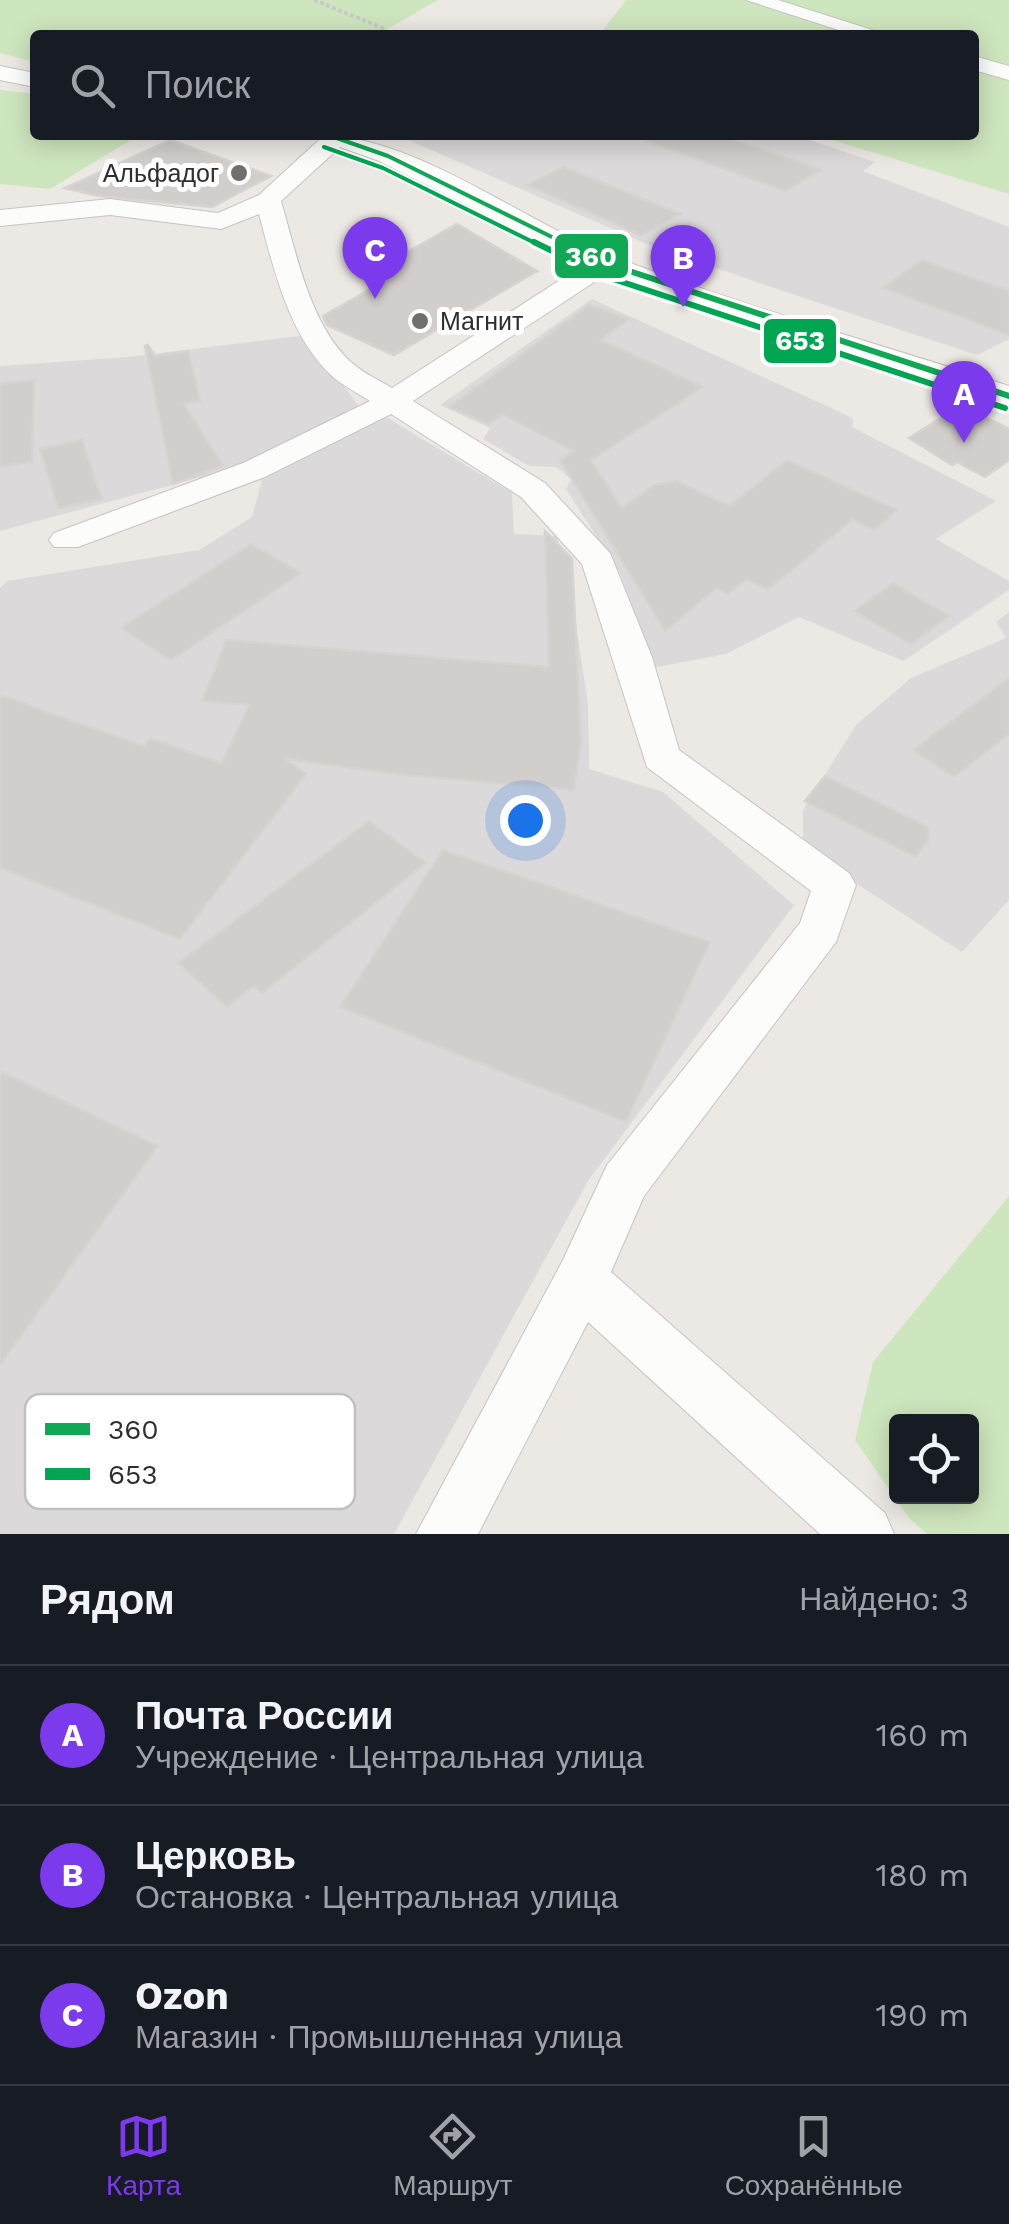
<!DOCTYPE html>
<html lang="ru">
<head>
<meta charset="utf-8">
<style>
	body { margin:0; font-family:"Work Sans",sans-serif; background:#242831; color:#f1f3f6 }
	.controls { position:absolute; right:30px; bottom:30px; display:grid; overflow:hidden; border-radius:10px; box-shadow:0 5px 25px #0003 }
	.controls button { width:90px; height:90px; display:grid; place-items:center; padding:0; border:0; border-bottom:2px solid #363941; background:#171b24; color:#f1f3f6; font:50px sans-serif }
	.you { position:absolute; left:525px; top:820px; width:35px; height:35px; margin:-25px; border:8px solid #fff; border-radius:50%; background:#1a73e8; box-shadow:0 0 0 15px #1a73e833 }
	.badge { display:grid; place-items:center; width:65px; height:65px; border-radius:50%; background:#7c3aed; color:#fff; font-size:32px; font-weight:700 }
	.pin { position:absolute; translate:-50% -82px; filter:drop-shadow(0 2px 5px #0008) }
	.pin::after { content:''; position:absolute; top:52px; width:35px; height:30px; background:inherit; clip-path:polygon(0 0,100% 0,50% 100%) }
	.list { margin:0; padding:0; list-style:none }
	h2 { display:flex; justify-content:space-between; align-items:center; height:130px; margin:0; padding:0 40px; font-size:42px }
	h2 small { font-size:32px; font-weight:400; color:#9ea1a6 }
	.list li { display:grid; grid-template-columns:65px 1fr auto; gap:30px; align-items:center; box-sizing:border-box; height:140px; padding:0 40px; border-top:2px solid #363941 }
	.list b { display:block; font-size:38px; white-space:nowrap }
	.list p { margin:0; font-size:32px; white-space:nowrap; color:#9ea1a6 }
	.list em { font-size:32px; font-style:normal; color:#9ea1a6 }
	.icon { flex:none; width:55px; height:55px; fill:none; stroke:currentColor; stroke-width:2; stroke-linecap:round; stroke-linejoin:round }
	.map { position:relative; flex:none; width:1009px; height:1534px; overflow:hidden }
	.search { position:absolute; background:#171b24; box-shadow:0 5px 25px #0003; left:30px; right:30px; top:30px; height:110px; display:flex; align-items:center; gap:25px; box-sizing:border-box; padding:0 35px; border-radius:10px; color:#9ea1a6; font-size:38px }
	.sheet { height:550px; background:#171b24 }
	nav { display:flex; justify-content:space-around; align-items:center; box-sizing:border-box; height:140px; border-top:2px solid #363941; background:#171b24; font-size:28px; color:#9ea1a6 }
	nav a { display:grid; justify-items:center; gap:5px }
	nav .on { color:#7c3aed }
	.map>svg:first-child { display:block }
</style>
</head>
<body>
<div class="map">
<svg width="1009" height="1534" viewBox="0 0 1009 1534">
	<rect width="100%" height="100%" fill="#ece8e4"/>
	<path fill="#dcd9db" d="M397 135H795L875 162 863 171 1009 227V339L977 355 777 289 647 244Z
		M592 299 853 418 852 427 996 501 936 539 1009 581V590L903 661 799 617 726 654 652 668 620 573 566 489 571 479 556 467 529 466 483 439 490 428 440 405Z
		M307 335 360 408 235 468 0 531V366L128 357Z
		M386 417 512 493 514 534 556 536 567 565 588 704 589 769 663 792 794 905 588 1181 394 1534H0V588L7 581 199 550 252 517 262 480Z
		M1009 612V900L962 952 803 849V810L856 725 911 678 1006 638 996 622Z"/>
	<path fill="#cee6be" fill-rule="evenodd" d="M0 0H438L377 35H35V62L0 53Z
		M626 0H1009V194L816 135H974V35H599Z
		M0 90 35 94V135H139L50 189 0 184Z
		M1009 1196V1534H927L909 1518 855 1440 873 1362ZM896 1422H972V1496H896Z"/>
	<path fill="#d1cecb" stroke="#d7d4d0" stroke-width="2.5" d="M641 135H721L821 170 785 191 641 139Z
		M170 140 271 176 212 207 99 196 65 188Z
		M564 167 681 214 641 235 527 185Z
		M457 224 537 271 394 355 327 325 323 316 399 273 383 266Z
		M922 260 1009 291V335L883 288Z
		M589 305 629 319 601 340 703 387 591 460 622 508 654 485 677 481 729 506 787 460 897 510 874 530 852 520 768 590 747 579 728 594 717 588 665 631 560 460 573 451 502 414 489 424 449 407Z
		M148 345 155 356 188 351 200 401 184 404 223 466 173 484 145 346Z
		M34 380 32 462 0 466V384Z
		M954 410 974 419 981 415 1009 429V460L985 477 957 462 952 465 909 438Z
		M82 440 102 499 58 508 40 449Z
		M545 531 572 559 581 742 574 790 395 774 286 759 306 774 180 939 0 868V695L143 746 150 738 222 763 249 705 202 701 226 640 549 667Z
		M251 544 301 573 171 660 121 628Z
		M893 583 949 616 911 644 854 611Z
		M1009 678V734L954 777 913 750Z
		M825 776 928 827V840L916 857 805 801Z
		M369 821 426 863 262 993 254 986 227 1007 178 963Z
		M443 850 710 942 626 1122 340 1007Z
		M0 1071 158 1146 0 1365Z"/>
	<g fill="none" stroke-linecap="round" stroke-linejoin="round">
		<g stroke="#c5c4c5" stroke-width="2">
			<path id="minor" d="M746 0H778L888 35H854Z
				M974 56 1009 66V80L974 70Z
				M0 66 35 73V87L0 80Z
				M316 135C418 135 521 222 617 258 745 307 879 344 1009 386V405L608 273 413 401 545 483 610 553 652 657 679 750 849 873 856 885 836 942 644 1196 611 1272 885 1513 894 1534H820L588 1322 478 1534H416L562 1262 607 1165 800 923 811 891 647 767 582 564 521 497 391 414 265 477 78 547H54L49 540 54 533 243 463 370 401C358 393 341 385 331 375 289 336 273 267 259 214L221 229 110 215 0 226V210L110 199 218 213 259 195 319 140ZM340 147 379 161 585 264 392 388C379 380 363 373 352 363 310 326 296 252 281 201Z"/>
		</g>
		<path stroke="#c9c9c8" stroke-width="4" stroke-dasharray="4 2.5" stroke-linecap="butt" d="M314 0 385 29 383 35"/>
		<use href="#minor" fill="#fcfcfb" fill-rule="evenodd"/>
		<g stroke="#fff" stroke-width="8">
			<path id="bus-1-far1" d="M328 135 388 156 568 245"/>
		</g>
		<g stroke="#fff" stroke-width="12">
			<path id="bus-1" d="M563 242 605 263 1009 396"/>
		</g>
		<g stroke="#fff" stroke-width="8">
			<path id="bus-2-far1" d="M324 147 383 168 539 245"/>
		</g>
		<g stroke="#fff" stroke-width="12">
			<path id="bus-2" d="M534 242 601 275 1005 408"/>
		</g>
		<use href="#bus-1-far1" stroke="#10a855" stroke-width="4"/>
		<use href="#bus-1" stroke="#10a855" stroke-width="6"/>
		<use href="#bus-2-far1" stroke="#00a651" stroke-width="4"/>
		<use href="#bus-2" stroke="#00a651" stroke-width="6"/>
	</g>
	<g fill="#706f6e" stroke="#fff" stroke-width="4">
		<circle cx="239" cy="173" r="10"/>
		<circle cx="420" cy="321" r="10"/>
	</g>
	<g text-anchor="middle" stroke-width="10" stroke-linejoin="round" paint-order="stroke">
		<g font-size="25" fill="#2e2e2e" stroke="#fff" text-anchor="end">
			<text x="219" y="182">Альфадог</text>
			<text x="440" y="330" text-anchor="start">Магнит</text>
		</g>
	</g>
	<rect x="25" y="1394" width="330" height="115" rx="15" fill="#fff" stroke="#c0c0c0" stroke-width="2.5"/>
	<rect x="45" y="1423" width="45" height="12" fill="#10a855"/>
	<rect x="45" y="1468" width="45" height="12" fill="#00a651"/>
	<g font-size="28" fill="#2e2e2e">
		<text x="108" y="1439">360</text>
		<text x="108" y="1484">653</text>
	</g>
	<g stroke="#fff" stroke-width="4">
		<rect x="553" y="232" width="77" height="48" rx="10" fill="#10a855"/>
		<rect x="762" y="317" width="76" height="48" rx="10" fill="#00a651"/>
	</g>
	<g font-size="28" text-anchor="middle" font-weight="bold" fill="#fff">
		<text x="591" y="266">360</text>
		<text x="800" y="350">653</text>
	</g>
</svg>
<div class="controls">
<button><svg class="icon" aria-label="locate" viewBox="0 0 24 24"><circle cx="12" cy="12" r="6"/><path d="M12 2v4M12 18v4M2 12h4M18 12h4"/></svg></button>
</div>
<div class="you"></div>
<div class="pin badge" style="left:964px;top:443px">A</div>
<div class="pin badge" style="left:683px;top:307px">B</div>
<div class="pin badge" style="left:375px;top:299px">C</div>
<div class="search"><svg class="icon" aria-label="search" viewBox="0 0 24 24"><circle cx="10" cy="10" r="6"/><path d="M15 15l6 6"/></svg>Поиск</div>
</div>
<section class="sheet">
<h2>Рядом<small>Найдено: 3</small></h2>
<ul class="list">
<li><span class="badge">A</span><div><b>Почта России</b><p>Учреждение · Центральная улица</p></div><em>160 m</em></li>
<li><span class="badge">B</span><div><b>Церковь</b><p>Остановка · Центральная улица</p></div><em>180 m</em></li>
<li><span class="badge">C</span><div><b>Ozon</b><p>Магазин · Промышленная улица</p></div><em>190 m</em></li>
</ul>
</section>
<nav>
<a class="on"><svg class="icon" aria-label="map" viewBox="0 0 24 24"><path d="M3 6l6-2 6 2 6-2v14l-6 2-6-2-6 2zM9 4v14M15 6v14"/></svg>Карта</a>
<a><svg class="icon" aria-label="directions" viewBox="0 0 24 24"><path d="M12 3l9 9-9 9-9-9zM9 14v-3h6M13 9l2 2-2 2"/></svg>Маршрут</a>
<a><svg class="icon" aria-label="saved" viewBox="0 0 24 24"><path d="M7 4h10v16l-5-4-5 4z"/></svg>Сохранённые</a>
</nav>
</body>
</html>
